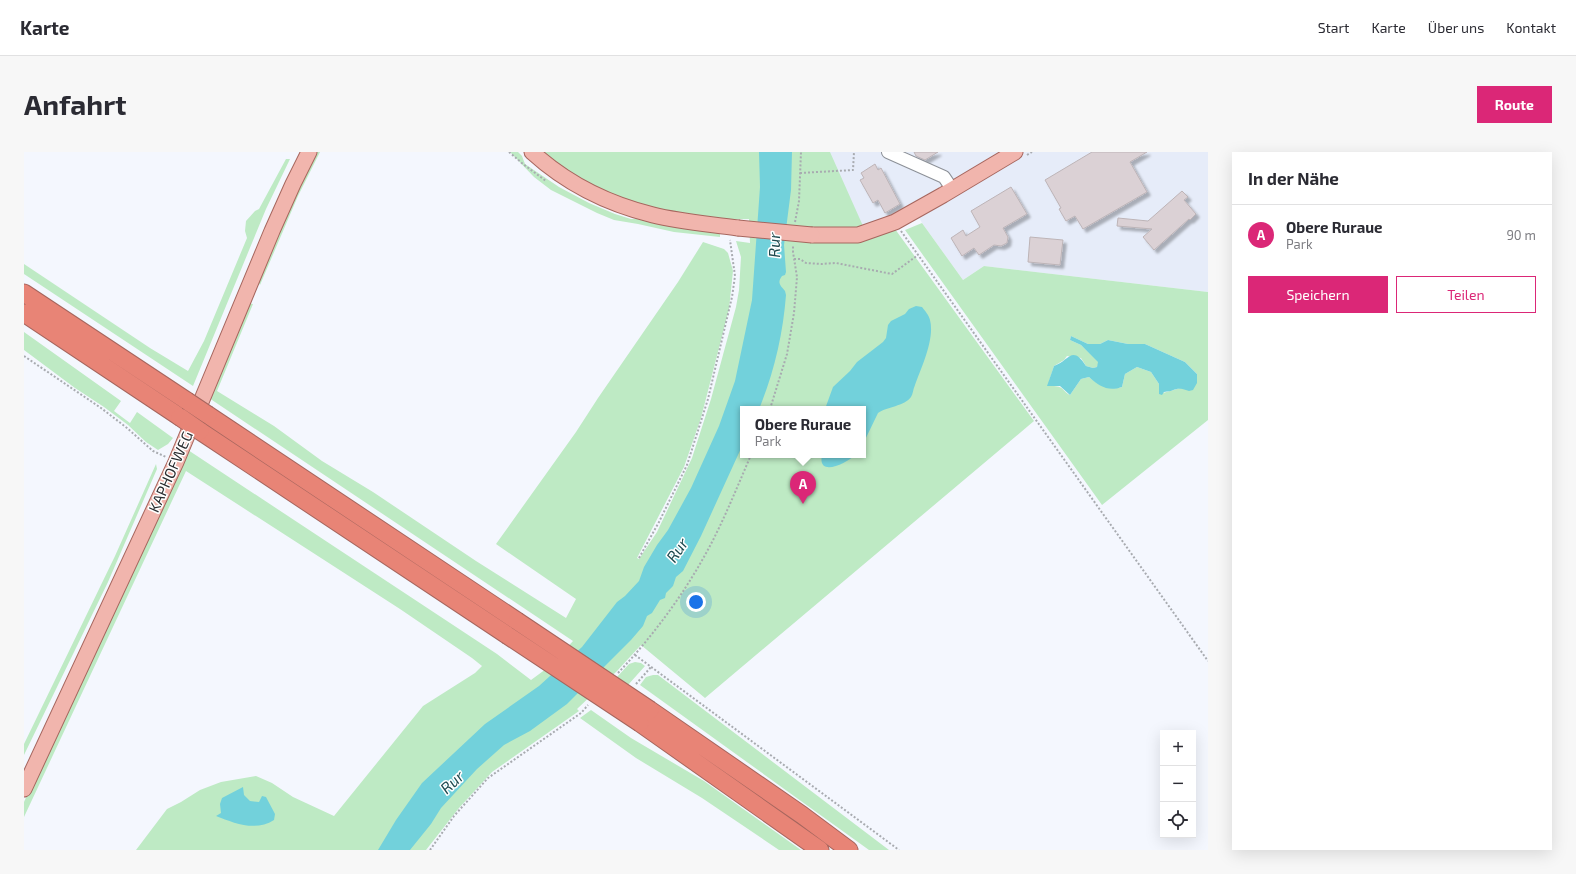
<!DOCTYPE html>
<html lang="de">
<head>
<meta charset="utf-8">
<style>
	body { margin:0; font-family:"Exo 2",sans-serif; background:#f7f7f7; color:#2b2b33 }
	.controls { position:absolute; right:12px; bottom:12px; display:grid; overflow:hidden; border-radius:0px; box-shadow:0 4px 16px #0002 }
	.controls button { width:36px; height:36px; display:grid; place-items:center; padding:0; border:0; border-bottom:1px solid #e1e1e2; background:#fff; color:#2b2b33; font:20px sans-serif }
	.you { position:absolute; left:672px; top:450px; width:14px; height:14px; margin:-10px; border:3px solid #fff; border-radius:50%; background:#1a73e8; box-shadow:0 0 0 6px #1a73e833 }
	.badge { display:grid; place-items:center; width:26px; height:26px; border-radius:50%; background:#db2777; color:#fff; font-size:13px; font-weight:700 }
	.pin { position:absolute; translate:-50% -33px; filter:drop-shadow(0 1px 2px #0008) }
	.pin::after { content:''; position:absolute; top:21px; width:14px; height:12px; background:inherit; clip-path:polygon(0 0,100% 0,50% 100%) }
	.popup { position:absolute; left:716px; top:254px; width:126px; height:52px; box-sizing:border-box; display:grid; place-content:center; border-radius:0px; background:#fff; filter:drop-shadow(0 1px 3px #0005); font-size:13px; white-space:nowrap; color:#7c7c81 }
	.popup b { font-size:15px; color:#2b2b33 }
	.popup::after { content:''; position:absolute; left:50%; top:100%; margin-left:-8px; border:8px solid transparent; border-top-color:#fff }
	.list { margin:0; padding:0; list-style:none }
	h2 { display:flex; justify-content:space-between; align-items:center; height:52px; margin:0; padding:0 16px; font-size:17px }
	h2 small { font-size:13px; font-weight:400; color:#7c7c81 }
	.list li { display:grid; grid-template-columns:26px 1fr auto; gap:12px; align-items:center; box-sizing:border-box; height:60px; padding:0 16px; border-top:1px solid #e1e1e2 }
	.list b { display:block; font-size:15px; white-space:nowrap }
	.list p { margin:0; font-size:13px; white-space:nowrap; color:#7c7c81 }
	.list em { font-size:13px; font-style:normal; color:#7c7c81 }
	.actions { display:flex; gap:8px; padding:12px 16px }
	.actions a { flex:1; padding:9px 0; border:1px solid #db2777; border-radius:0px; text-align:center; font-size:14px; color:#db2777 }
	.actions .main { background:#db2777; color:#fff }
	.icon { flex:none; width:22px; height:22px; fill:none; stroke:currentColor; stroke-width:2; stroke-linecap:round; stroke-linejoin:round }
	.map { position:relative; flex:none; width:1184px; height:698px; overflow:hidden; border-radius:0px }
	header { display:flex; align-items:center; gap:24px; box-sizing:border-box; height:56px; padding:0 20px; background:#fff; border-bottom:1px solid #e1e1e2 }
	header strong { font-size:19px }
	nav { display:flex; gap:22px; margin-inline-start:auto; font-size:14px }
	.intro { display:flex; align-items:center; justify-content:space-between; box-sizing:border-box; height:96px; padding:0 24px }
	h1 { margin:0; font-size:28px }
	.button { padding:10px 18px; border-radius:0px; background:#db2777; color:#fff; font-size:14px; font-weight:700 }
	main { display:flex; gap:24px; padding:0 24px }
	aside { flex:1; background:#fff; border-radius:0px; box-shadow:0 4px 16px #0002 }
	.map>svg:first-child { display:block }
</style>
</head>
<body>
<header>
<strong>Karte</strong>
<nav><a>Start</a><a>Karte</a><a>Über uns</a><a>Kontakt</a></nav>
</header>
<div class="intro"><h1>Anfahrt</h1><a class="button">Route</a></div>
<main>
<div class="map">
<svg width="1184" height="698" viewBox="0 0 1184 698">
	<defs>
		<filter id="shadow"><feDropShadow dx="3.5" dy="3.5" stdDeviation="1" flood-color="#0004"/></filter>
	</defs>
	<rect width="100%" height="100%" fill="#f4f7fe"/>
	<path fill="#e6ecf9" d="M780 0H1184V140L960 114 939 128 898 71 889 54 848 73 811 74Z"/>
	<path fill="#beeac4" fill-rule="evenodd" d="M291 0H296L274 44 236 133 233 128Z
		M486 0H494L498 4 501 12 535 35 565 51 591 62 607 67H620L694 79 696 81V85L650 80 614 72 590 68 573 61 527 38 510 25Z
		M516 0H806L839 74 871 77 1010 269 681 546 617 493 593 519 553 557 555 559 468 620 435 656 402 698H112L143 657 157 650 176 638 197 630 232 624 248 631 269 645 310 664 399 554 451 521 458 514 448 506 376 457 162 319 0 665V650L27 589 161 308 164 298 473 502 507 528 526 514 549 489 185 246 223 151 229 152 193 239 250 274 298 309 349 340 452 409 542 466 552 447 472 392 552 280 574 246 654 130 679 90 700 97 704 101 709 119 705 157 677 266 660 315 613 406 615 407 633 380 668 306 687 247 712 155 715 138 717 105 712 89 726 91 725 67 687 68 606 51 570 36ZM719 257H839V303H719Z
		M262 7H266L242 57 169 234 0 122V112L126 196 164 219 180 189 223 86 221 79 222 69 231 59 235 57Z
		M898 71 939 128 960 114 1184 140V268L1078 353 881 78ZM1047 184 1064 192H1076L1084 188 1104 192H1121L1161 210 1173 222 1157 236 1135 242V232L1127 220 1113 215 1101 222 1098 235C1088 239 1072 232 1065 225L1057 227 1046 243C1038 239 1041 235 1030 234L1025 229 1030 214 1040 208 1043 204 1057 206 1062 214 1069 216 1073 215 1075 210 1057 193 1046 188Z
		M0 180 97 249 90 259 106 271 113 260 149 286 144 292 134 298 122 290 104 273 80 255 51 236 0 198Z
		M132 312 133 317 84 430 0 603V592L91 404Z
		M611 510 617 511 621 514 604 533 593 525 605 512Z
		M629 523H634L865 698H845L616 533 622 525Z
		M567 558 607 586 680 629 777 698H755L678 646 612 606 556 566Z"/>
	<path fill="#72d1db" d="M735 0H768L767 38 760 93 762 120 761 123 758 124C753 131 756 133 761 139L762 143C759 182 750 221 735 257H719V292L677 384 659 419 652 425 649 434 642 441 641 446 636 448 628 461 623 464 619 474 607 488 543 552 506 579 480 593 453 617 417 656 407 672 386 698H354L372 668 398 631 461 572 515 534 558 495 593 450 601 444 615 429 620 415 633 393 644 378 667 336 695 274 711 229 728 148 736 35Z
		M892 154 898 155C901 159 905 163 906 168 911 187 897 216 891 233 889 237 889 242 887 245 881 254 862 255 854 261L839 292V257H801L809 235 826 219 833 210 859 190 862 186 864 173 867 169 881 162 885 157Z
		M1047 184 1064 192H1076L1084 188 1104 192H1121L1161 210 1173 222V231L1169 238 1165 239C1151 234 1153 239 1140 240L1138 243 1135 242V232L1127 220 1113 215 1101 222 1098 235C1084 240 1075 234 1065 225L1057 227 1046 243 1036 234H1023L1030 214C1045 209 1048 192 1062 214L1069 216 1073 215 1074 210 1057 193 1046 188Z
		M798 303H831C823 311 793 326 798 303Z
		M219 635 220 643 226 649 235 650 238 644 242 645 251 662 250 668C231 680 210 671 192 664L197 661 196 652 198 646Z"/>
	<path fill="#dbd1d5" stroke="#bdb4b7" filter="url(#shadow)" d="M890 0H914L901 8 892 4Z
		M1068 0H1123L1106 10 1123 40 1059 77 1051 64 1042 69 1035 57 1037 56 1021 28Z
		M851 12 854 18 857 16 876 52 861 61 854 48 849 51 836 28 840 26 837 21Z
		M987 35 1003 62 979 76 984 85 983 91 977 94 970 93 955 103 950 96 938 104 927 86 939 78 942 84 956 75 947 59Z
		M1158 39 1164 45 1160 48 1172 62 1166 68 1165 67 1130 98 1119 85 1128 77 1093 74 1094 66 1124 69Z
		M1006 85 1039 88 1036 113 1004 110Z"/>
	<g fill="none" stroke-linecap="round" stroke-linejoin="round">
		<g stroke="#8c9097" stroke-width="14">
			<path id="minor" d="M864 0 920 25 928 37"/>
		</g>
		<g stroke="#a6665e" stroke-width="17">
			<path id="major" d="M508 0C542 31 584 52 629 63 657 70 686 72 714 76
				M788 83H834L871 70 919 43 991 0
				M0 637 152 310 248 79 269 32 285 0"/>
		</g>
		<g stroke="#a6665e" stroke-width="19">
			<path id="highway" d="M0 141 163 249
				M0 161 156 265
				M184 263 493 469
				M176 279 483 483
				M626 558 778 663 825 698
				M616 571 796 698"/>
		</g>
		<path stroke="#a8abb0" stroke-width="2" stroke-dasharray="2 2" stroke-linecap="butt" d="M485 0 499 12 522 29
			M1003 3 1008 0
			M776 21 829 18 830 0
			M771 70 775 49 777 0
			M877 79 1184 509
			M770 107H776L782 111 797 112 812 111 868 122 894 103
			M0 204 77 256 103 276 129 299 142 305
			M746 257 763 202 770 161 773 125 769 100V94
			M615 406 635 370 663 313 684 247 708 145 711 124 706 88
			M611 503 875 698
			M594 521C630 483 663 438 687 392 702 363 714 333 727 303
			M612 532 627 515
			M406 698 430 664 464 626 557 561 564 553"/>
		<use href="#minor" stroke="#fff" stroke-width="12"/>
		<use href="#major" stroke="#f1b5ad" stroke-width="15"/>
		<use href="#highway" stroke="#e88476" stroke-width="17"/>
		<g stroke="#a6665e" stroke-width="17" stroke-linecap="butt">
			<path id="major-bridge" d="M714 76 788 83"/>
		</g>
		<g stroke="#a6665e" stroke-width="19" stroke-linecap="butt">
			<path id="highway-bridge" d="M163 249 184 263
				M156 265 176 279
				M493 469 626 558
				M483 483 616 571"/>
		</g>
		<use href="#major-bridge" stroke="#f1b5ad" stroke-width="15"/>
		<use href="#highway-bridge" stroke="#e88476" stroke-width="17"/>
	</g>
	<g text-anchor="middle" stroke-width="3" stroke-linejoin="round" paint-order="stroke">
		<g font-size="15" fill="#2b2d30" stroke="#fff">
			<text transform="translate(147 320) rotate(-66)" y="5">KAPHOFWEG</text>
		</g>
		<g font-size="16" font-style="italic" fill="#1e4a4f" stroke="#fff">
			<text transform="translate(750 93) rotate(-90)" y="6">Rur</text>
			<text transform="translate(653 398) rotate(-55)" y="6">Rur</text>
			<text transform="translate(428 630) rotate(-43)" y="6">Rur</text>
		</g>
	</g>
</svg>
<div class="controls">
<button>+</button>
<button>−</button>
<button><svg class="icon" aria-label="locate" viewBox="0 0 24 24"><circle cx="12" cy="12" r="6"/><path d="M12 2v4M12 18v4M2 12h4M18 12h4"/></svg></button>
</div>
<div class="you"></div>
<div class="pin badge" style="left:779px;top:352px">A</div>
<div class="popup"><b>Obere Ruraue</b>Park</div>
</div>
<aside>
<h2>In der Nähe<small></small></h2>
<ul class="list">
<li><span class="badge">A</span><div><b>Obere Ruraue</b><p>Park</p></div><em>90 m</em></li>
</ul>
<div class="actions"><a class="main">Speichern</a><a>Teilen</a></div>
</aside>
</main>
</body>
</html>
